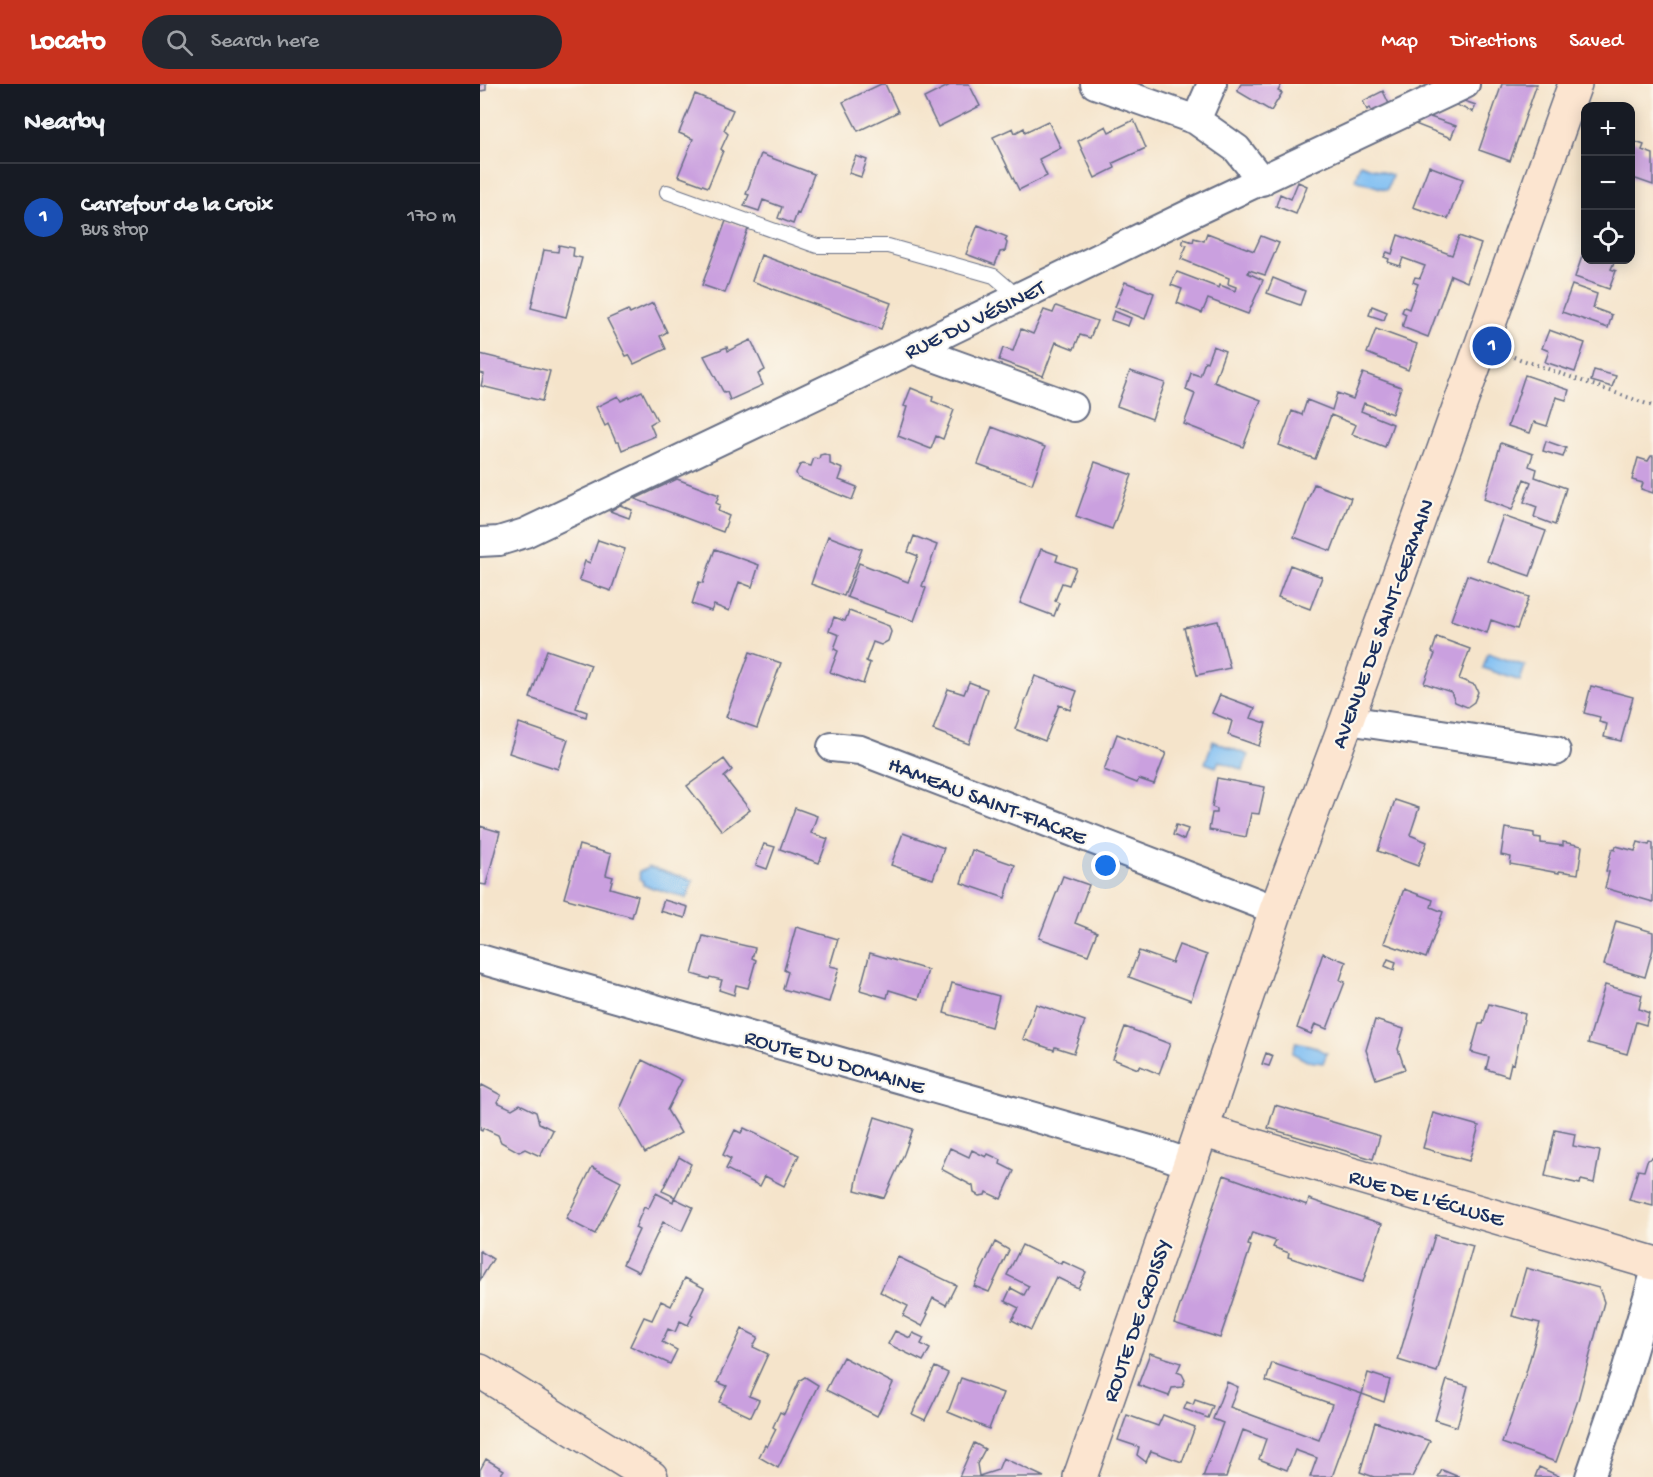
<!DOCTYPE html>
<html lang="en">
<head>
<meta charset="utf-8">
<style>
	body { margin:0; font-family:"Gochi Hand",sans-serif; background:#242831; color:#f1f3f6 }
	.controls { position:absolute; right:18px; top:18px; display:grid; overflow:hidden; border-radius:12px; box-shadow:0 3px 15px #0003 }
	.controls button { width:54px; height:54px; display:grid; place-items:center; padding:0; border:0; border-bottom:2px solid #363941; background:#171b24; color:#f1f3f6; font:30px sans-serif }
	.you { position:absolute; left:626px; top:782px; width:21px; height:21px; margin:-15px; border:4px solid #fff; border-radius:50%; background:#1a73e8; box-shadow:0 0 0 9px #1a73e833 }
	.badge { display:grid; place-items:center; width:39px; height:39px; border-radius:50%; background:#c8321e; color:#fff; font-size:20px; font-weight:700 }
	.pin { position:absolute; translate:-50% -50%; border:3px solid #fff; box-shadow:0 2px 6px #0006 }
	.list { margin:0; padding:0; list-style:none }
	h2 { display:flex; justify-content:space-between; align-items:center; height:78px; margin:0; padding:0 24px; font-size:26px }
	h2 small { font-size:20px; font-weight:400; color:#9ea1a6 }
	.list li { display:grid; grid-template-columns:39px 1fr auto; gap:18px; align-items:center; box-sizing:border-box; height:108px; padding:0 24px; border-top:2px solid #363941 }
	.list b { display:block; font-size:22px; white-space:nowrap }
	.list p { margin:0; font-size:20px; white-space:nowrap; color:#9ea1a6 }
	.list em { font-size:20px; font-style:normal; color:#9ea1a6 }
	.icon { flex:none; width:33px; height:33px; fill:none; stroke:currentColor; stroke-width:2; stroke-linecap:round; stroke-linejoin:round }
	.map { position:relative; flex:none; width:1173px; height:1393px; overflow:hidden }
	header { display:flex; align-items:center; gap:36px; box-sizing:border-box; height:84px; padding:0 30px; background:#c8321e; color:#fff }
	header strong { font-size:28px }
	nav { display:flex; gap:33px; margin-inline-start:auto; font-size:21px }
	.search { width:420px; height:54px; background:#242831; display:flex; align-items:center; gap:15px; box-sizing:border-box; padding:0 21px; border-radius:33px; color:#9ea1a6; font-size:22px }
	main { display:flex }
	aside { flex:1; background:#171b24 }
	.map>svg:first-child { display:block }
</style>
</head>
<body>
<header>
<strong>Locato</strong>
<div class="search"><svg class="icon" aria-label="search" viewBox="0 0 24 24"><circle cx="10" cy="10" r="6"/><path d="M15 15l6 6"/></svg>Search here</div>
<nav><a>Map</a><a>Directions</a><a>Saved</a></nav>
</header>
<main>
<aside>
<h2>Nearby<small></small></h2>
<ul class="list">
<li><span class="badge" style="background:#1a4fb4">1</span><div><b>Carrefour de la Croix</b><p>Bus stop</p></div><em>170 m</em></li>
</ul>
</aside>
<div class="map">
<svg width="1173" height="1393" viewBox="0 0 1173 1393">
	<rect width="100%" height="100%" fill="#fbf7ec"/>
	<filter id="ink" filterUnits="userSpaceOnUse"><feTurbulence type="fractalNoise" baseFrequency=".0167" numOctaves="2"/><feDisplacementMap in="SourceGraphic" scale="12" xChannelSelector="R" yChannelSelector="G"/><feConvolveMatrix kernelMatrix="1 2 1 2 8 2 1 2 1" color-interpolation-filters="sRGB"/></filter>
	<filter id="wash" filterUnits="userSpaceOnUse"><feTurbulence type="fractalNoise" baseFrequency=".008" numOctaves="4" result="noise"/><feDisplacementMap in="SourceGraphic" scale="24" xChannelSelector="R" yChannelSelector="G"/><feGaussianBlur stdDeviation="1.35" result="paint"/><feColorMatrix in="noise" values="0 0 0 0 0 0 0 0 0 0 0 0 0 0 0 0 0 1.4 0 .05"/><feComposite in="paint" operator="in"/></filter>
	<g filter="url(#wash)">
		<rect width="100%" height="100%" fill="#f5e4cb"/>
		<path fill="#7ebef3" stroke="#4c76a8" stroke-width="1.5" d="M880 80 912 91 907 106 875 96Z
			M1008 569 1045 582 1040 597 1003 584Z
			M733 657 768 671 763 686 739 677 736 683 725 679Z
			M168 783 213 796 207 814 163 801V797L160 795 159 787 167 785Z
			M816 958 833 962 847 969 843 979 827 977 812 969Z"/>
		<g id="blocks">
			<path fill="#caa0df" d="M0 0H6V6L0 7Z
				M401 0H405L418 28 378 47 363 18Z
				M472 0H489L500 22 458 43 444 14Z
				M761 0H802L798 7 802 9 791 27 757 7Z
				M1022 0H1057L1030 77 999 66Z
				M903 7 909 20 892 28 890 24 887 26 883 17Z
				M215 10 253 26 244 46 248 50 241 65 243 67 228 103 198 92 213 55 199 49Z
				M984 17 996 21 993 28 976 21Z
				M950 33 976 42 971 54 935 40Z
				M654 36 666 64 633 79 635 84 615 94 598 57 626 42 629 48Z
				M568 37 581 64 559 75 567 92 539 106 513 53 533 44 535 49 544 44 545 48Z
				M1150 56 1164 61 1162 66 1173 70V101L1150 93Z
				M281 70 334 90 319 130 317 129 313 140 298 134 302 123 283 116 279 127 264 122 269 111 266 110Z
				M376 72 387 76 381 93 369 89Z
				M949 82 983 95 968 135 933 123Z
				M818 98 827 102 816 130 796 122 800 110 811 115Z
				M246 137 268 145 245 209 222 201Z
				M498 141 527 153 525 156 527 159 525 167 520 168 515 181 486 170Z
				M727 149 774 167 781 152 799 159 785 191 769 186 768 189 783 196 768 230 728 215 722 229 697 219 702 205 691 201 697 188 739 204 740 201 755 207 756 203 748 200 749 194 701 175 707 161 702 160 704 155 713 158 714 154 724 157Z
				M918 151 972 171 979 152 1001 160 987 198 971 191 948 253 922 243 926 230 922 228 924 223 929 225 938 200 933 198 935 193 940 194 945 182 923 174 920 182 908 178 909 175 904 173 907 168 912 170Z
				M79 161 94 164 93 172 102 174 86 233 51 224 64 166 78 168Z
				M1105 164 1106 176H1135L1131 185 1136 187 1129 205 1095 193Z
				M281 171 411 219 401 245 272 197Z
				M793 194 825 207 820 221 787 209Z
				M645 198 674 209 665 235 635 223Z
				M1092 201 1117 210 1113 224 1132 231 1128 244 1082 228Z
				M173 219 187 248 180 252 186 265 154 280 149 271 146 272 127 235 148 226 150 230Z
				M576 222 617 237 610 254 600 251 594 265 576 258 563 292 519 276 523 264 533 267 541 245 553 250 564 226 573 229Z
				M892 222 907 228 904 236 889 231Z
				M634 227 651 234 648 242 631 236Z
				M896 245 937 260 928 286 887 269Z
				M1069 246 1105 259 1095 288 1065 278 1069 267 1062 264Z
				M271 256 285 286 278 290 283 301 250 316 247 308 244 309 224 272 247 263 248 267Z
				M733 262 745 267 734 298 781 316 763 363 704 340 715 310 706 306 711 289 720 292 725 277 727 278Z
				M0 270 70 287 62 317 1 302 4 290 0 289Z
				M1114 286 1136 292 1132 303 1111 297Z
				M650 287 685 299 672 335 637 322Z
				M883 289 921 303 912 330 884 319 881 327 913 340 905 363 872 350 876 341 851 331 835 375 799 361 812 327 822 331 827 316 852 326 857 309 873 315Z
				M1045 291 1089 306 1086 316 1076 313 1067 342 1054 338 1050 349 1028 342Z
				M431 304 453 313 452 317 474 326 463 355 456 352 451 365 418 352 427 323 424 322Z
				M162 307 177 336 170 340 175 352 142 366 139 358H136L128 340 125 342 116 323 138 312 141 317Z
				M512 343 565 363 552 400 498 380Z
				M1066 357 1086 364 1083 373 1063 367Z
				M1021 359 1053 370 1049 382 1057 385 1055 393 1086 404 1075 441 1054 433 1057 423 1044 418 1051 398 1044 395 1032 426 1004 415Z
				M344 370 350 372V380L363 385 359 396 377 403 372 416 318 394 316 389 320 381 323 380 331 382 334 374 339 375 340 371Z
				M1171 372H1173V409L1161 405 1163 399 1152 396 1158 374 1168 377Z
				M615 378 652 391 632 445 596 432Z
				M197 395 239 411 236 419 240 421 238 427 249 432 243 448 155 415Z
				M834 400 871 414 851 467 814 453Z
				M140 421 152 426 149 434 130 427Z
				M1023 432 1066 447 1050 492 1007 477Z
				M348 452 382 465 364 512 331 500Z
				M434 452 457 461 442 502 446 504 434 537 367 513 379 479 428 498 438 472 428 468Z
				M118 456 145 465 131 507 99 496 105 477 110 479Z
				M235 465 279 481 272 503 259 498 249 527 234 521 231 527 212 520 219 498 223 499Z
				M561 465 578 471 576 477 596 484 589 501 582 499 575 517 579 519 574 532 540 519Z
				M810 481 842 493 830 525 798 513Z
				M987 491 1049 513 1037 545 1011 536 1007 549 971 536Z
				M369 527 409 542 411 548 408 557 401 561 393 558 386 577 390 579 383 600 350 588 358 567 354 565 359 551 349 547 354 533 365 537Z
				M738 537 750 584 717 591 704 544Z
				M957 553 990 565 979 595 995 601 998 608 994 618 987 623 975 618 971 608 944 599 955 570 952 568Z
				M67 566 111 581 96 624 107 628 106 633 50 614Z
				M270 568 301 579 277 644 246 633Z
				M555 592 597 607 590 626 579 621 565 657 535 645Z
				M489 598 507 605 489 660 453 646 468 605 484 610Z
				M1111 602 1153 613 1141 657 1124 653 1127 640 1119 638 1120 633 1104 629Z
				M740 611 775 624 771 634 786 639 779 662 748 651 752 637 732 629Z
				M39 639 88 656 78 685 29 669Z
				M637 650 686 669 674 700 659 695 657 699 624 686Z
				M244 675 252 686 244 693 270 726 242 747 207 702Z
				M737 694 785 703 779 730 771 729 766 753 729 746 732 729H737V725L732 723Z
				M915 716 939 724 930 751 947 758 938 782 898 767Z
				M315 724 337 732 331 749 348 755 339 779 300 765Z
				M696 741 708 745 704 756 693 751Z
				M0 742 20 748 6 801 0 800Z
				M1025 744 1054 749V753L1061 754V759L1083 762V758L1102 762 1098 790 1079 787V789L1030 780 1031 773 1021 771Z
				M423 749 464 764 453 795 411 781Z
				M1158 758 1169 761 1170 758 1173 759V818L1125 804 1129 788 1126 787 1132 765 1135 766 1136 762 1155 767Z
				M284 760 295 763 287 785 276 781Z
				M99 761 131 770 126 791 133 793 130 804 158 812 152 833 84 814Z
				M492 766 535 781 525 814 481 799Z
				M583 792 609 801 595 839 617 848 608 871 559 854Z
				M924 805 953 816 951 823 963 828 946 874 904 859Z
				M184 816 208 823 205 834 180 827Z
				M1136 837 1173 848V865L1165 893 1124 881Z
				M316 843 358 855 350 882 359 884 349 918 303 905 308 888 304 886Z
				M223 852 275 864 272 874 276 876 268 904 256 901 254 911 239 906 242 896 230 893 229 895 212 890Z
				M699 861 727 871 711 916 649 893 659 867 692 879Z
				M390 869 448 886 439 915 409 906 407 914 380 906Z
				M843 869 866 878 860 896 865 898 847 945 835 940 831 950 817 944Z
				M908 875 916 878 914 886 905 882Z
				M472 899 519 912 511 943 464 929Z
				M1125 901 1162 911 1159 925 1169 929 1166 941 1156 938 1147 970 1108 959Z
				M556 920 605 937 594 969 575 963 574 966 543 955Z
				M1009 920 1045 930 1034 980 1031 979 1028 992 1006 985 1009 973 991 968 999 940H1003Z
				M895 936 924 945 918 965 925 985 896 995 886 966Z
				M645 943 690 960 679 990 660 982 658 985 633 975Z
				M786 969 793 972 789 982 782 980Z
				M162 976 202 996 187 1026 201 1049 165 1069 140 1025Z
				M2 1001 21 1011 17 1018 32 1025 40 1020 56 1028 59 1039 73 1046 60 1072 45 1065 39 1068 21 1058 18 1051 3 1044 2 1047 0 1046V1005Z
				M795 1021 900 1052 893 1075 788 1044Z
				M953 1029 999 1042 989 1077 943 1064Z
				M395 1033 433 1045 424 1070 404 1114 375 1106 380 1081Z
				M264 1044 319 1071 304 1102 285 1092 280 1102 246 1085 251 1075 243 1071 255 1046 261 1049Z
				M1075 1046 1095 1050 1093 1062 1120 1067 1114 1099 1101 1096 1100 1100 1065 1092Z
				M470 1064 489 1073 492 1066 506 1073 508 1070 521 1076 520 1080 534 1087 521 1115 506 1108 505 1111 499 1112 494 1109 493 1102 461 1085Z
				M1173 1072V1122L1149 1116 1158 1086 1164 1087 1167 1077Z
				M199 1073 211 1080 195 1113 182 1107Z
				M112 1083 141 1098 115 1150 86 1135Z
				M744 1091 827 1121 829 1115 902 1140 883 1198 808 1173 809 1169 793 1163 796 1157 772 1149 768 1161 771 1162 740 1254 694 1239Z
				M176 1109 193 1118 194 1114 213 1123 202 1147 183 1138 159 1188 143 1180 159 1146 155 1144 164 1123 168 1125Z
				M955 1151 993 1162 957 1288 918 1276Z
				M515 1158 529 1166 509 1208 494 1202Z
				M542 1161 581 1180 582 1177 606 1188 598 1204 576 1193 551 1246 532 1236 539 1224 525 1217 531 1204 544 1211 549 1202 527 1191Z
				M0 1167 13 1175 0 1196Z
				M418 1173 476 1201 466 1221 453 1214 446 1229 448 1230 442 1242 423 1232 428 1222 400 1208Z
				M1046 1184 1119 1204 1124 1218 1098 1316 1076 1378 1022 1359 1044 1296 1060 1239 1032 1232Z
				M205 1194 224 1204 211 1230 213 1231 208 1241 200 1237 195 1248 188 1245 182 1258 197 1266 190 1280 150 1262 164 1233 172 1236 181 1217 191 1222Z
				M262 1245 278 1253 273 1263 288 1270 269 1312 279 1316 271 1333 239 1318 247 1302 237 1298Z
				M415 1247 430 1254 433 1249 444 1254 441 1260 450 1265 443 1277 408 1260Z
				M670 1269 701 1279 697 1288 702 1290 705 1296 702 1303 692 1304 689 1312 658 1301Z
				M363 1273 413 1299 397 1332 346 1306Z
				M792 1279 882 1310 888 1289 910 1296 904 1318 882 1310 852 1393H830L837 1374 815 1366 807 1386 779 1375 786 1355 763 1346 746 1393H723L743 1339 733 1335 747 1298 758 1303 750 1323 839 1356 852 1320 786 1297Z
				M455 1283 468 1289 445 1336 432 1330Z
				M325 1293 338 1301 298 1384 279 1373 285 1361 287 1363 296 1345 293 1343 300 1328 304 1330 320 1296Z
				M481 1294 523 1309 509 1345 468 1328Z
				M967 1296 988 1302 977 1343 955 1336Z
				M715 1316 733 1322 728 1334 704 1325 707 1318 713 1321Z
				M647 1331 678 1342 683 1331 715 1343 702 1378 671 1367 666 1378 657 1371 659 1363 638 1356Z
				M895 1338 950 1357 932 1393H894L880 1388Z
				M494 1359 505 1365 497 1380 499 1392 518 1386 523 1374 564 1393H479Z
				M6 1375 24 1386 21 1390 26 1393H0V1386Z
				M1059 1383 1081 1393H1055Z
				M962 1386 979 1393H958Z"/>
		</g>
	</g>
	<g filter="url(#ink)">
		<use href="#blocks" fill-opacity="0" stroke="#676e84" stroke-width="1.5"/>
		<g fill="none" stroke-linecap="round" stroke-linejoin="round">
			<g stroke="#676e84" stroke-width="16">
				<path id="lane" d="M187 108 337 162H408L514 192 528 204 532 216"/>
			</g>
			<g stroke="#676e84" stroke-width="32">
				<path id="street" d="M615 0 716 36 757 65 782 97
					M716 36 732 0
					M432 265 593 323
					M0 458 19 457 45 449 432 265 722 124 985 0
					M867 636 1076 667
					M352 663 380 666 796 826
					M0 875 673 1067 710 1080
					M1110 1393 1144 1294 1173 1196"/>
			</g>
			<g stroke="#676e84" stroke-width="36">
				<path id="secondary" d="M721 1046 1173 1179
					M0 1287 171 1393
					M600 1393 710 1080 796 826 867 636 1095 0"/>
			</g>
			<path stroke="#676e84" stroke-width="4" stroke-dasharray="1.5 4.5" stroke-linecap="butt" d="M1028 271 1173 322"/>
			<use href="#lane" stroke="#fff" stroke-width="14"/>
			<use href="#street" stroke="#fff" stroke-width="28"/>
			<use href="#secondary" stroke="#fce5d0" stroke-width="33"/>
		</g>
	</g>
	<g text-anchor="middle" stroke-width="4.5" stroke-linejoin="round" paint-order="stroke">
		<g font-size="22" fill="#1b2f5e" stroke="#fbf7ec">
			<text transform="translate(494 234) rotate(-26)" y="8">RUE DU VÉSINET</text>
			<text transform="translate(901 539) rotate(-70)" y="8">AVENUE DE SAINT-GERMAIN</text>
			<text transform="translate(508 715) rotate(21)" y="8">HAMEAU SAINT-FIACRE</text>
			<text transform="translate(355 976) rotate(16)" y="8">ROUTE DU DOMAINE</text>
			<text transform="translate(947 1112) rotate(16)" y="8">RUE DE L'ÉCLUSE</text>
			<text transform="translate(655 1236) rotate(-71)" y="8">ROUTE DE CROISSY</text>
		</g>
	</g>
</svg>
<div class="controls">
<button>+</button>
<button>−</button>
<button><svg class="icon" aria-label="locate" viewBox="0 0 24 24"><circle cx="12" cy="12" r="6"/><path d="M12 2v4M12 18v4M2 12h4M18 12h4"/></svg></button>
</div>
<div class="you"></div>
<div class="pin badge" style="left:1012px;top:262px;background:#1a4fb4">1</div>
</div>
</main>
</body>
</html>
